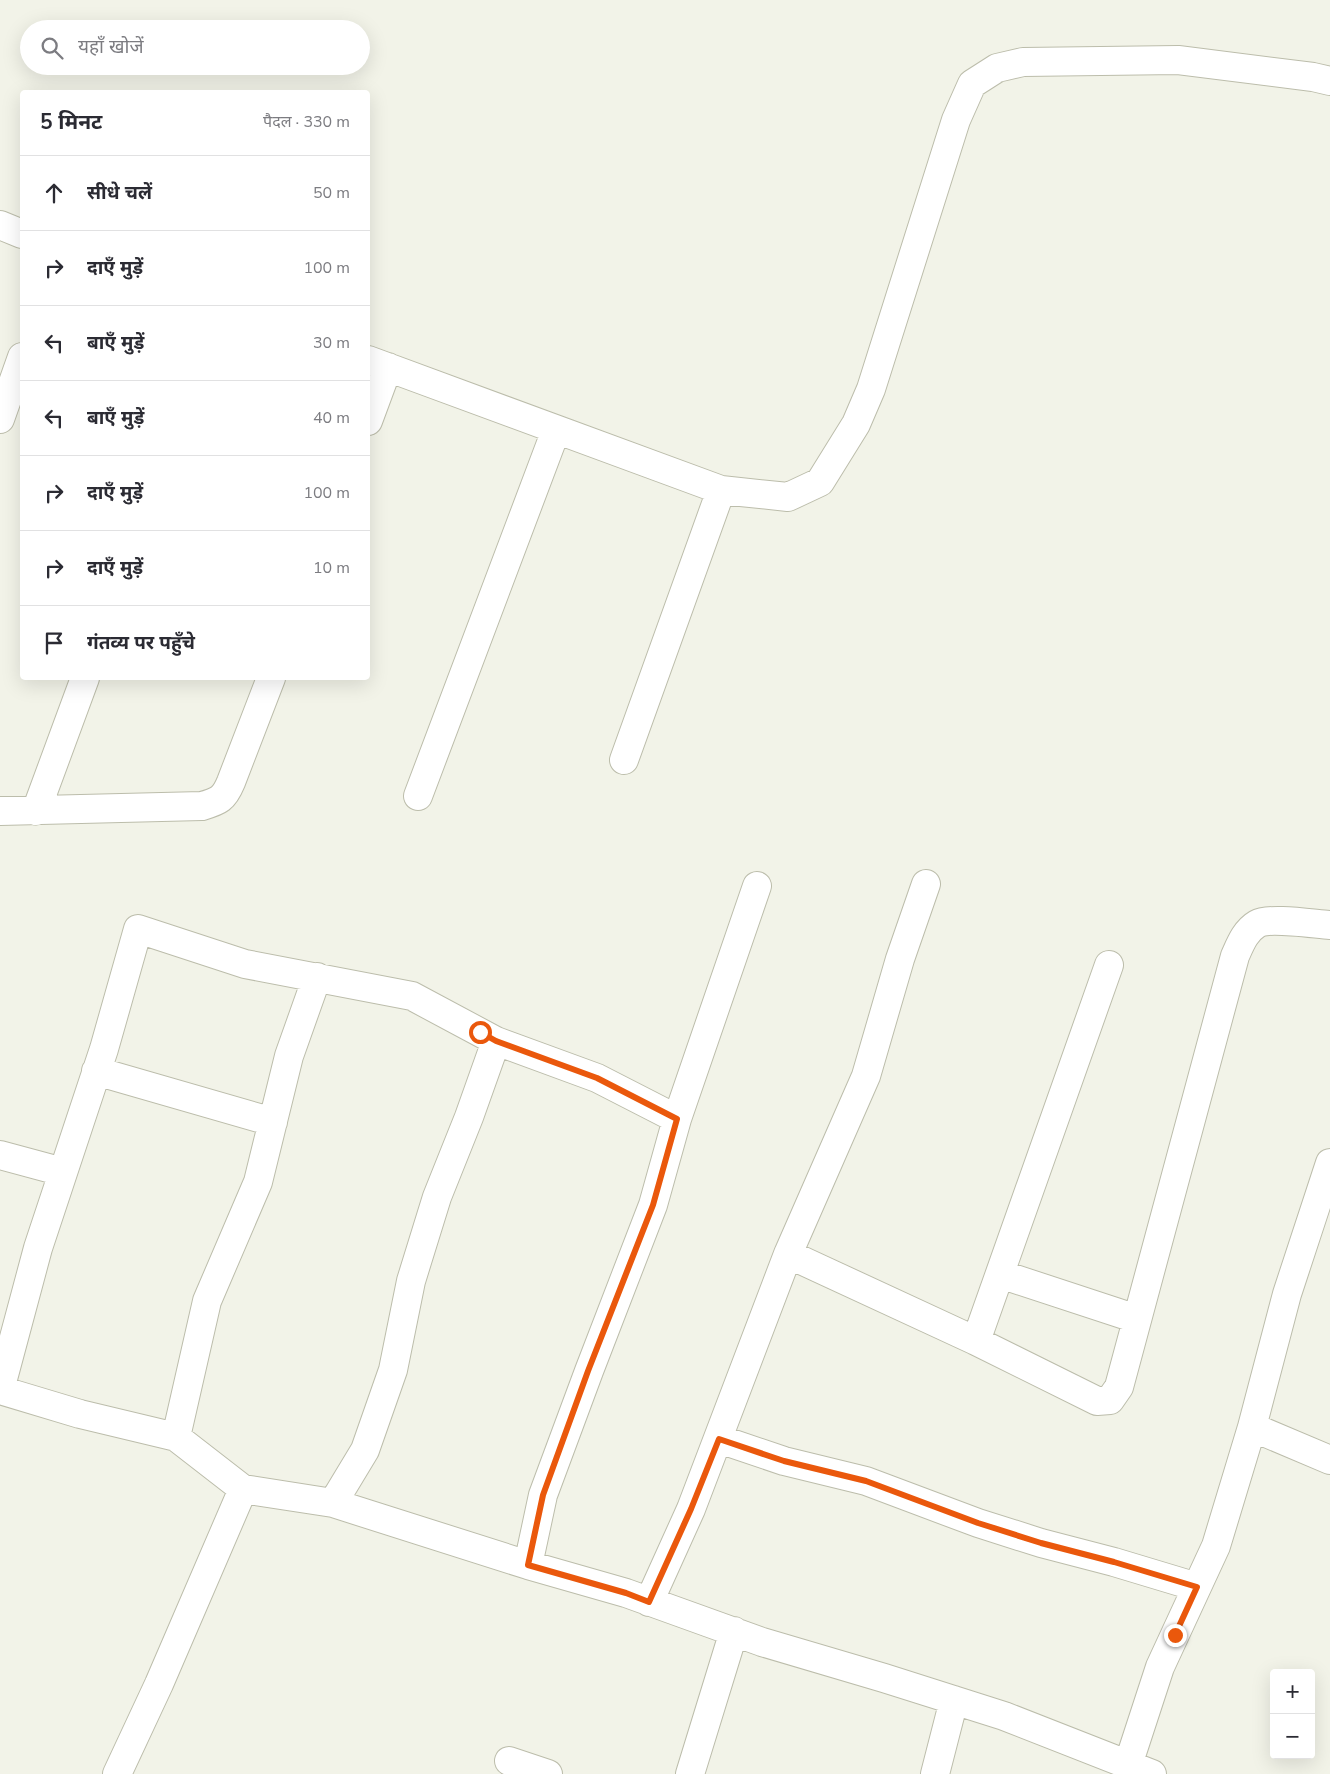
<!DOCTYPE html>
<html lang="hi">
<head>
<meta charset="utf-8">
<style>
	body { margin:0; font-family:"Nunito Sans","Noto Sans Devanagari",sans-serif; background:#f7f7f7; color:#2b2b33 }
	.controls { position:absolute; right:15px; bottom:15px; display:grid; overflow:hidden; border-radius:5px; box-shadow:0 5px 20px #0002 }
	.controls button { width:45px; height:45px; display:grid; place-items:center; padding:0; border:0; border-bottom:1px solid #e1e1e2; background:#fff; color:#2b2b33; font:25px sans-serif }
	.stop { position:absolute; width:15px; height:15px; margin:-11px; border:4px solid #ea580c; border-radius:50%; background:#fff }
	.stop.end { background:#ea580c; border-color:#fff; box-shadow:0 1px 5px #0008 }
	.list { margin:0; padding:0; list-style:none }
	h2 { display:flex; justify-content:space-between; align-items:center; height:65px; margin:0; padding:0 20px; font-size:21px }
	h2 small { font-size:16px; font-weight:400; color:#7c7c81 }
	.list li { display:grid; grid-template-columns:32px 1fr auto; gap:15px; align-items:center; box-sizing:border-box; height:75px; padding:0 20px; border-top:1px solid #e1e1e2 }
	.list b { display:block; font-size:19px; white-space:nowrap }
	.list em { font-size:16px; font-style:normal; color:#7c7c81 }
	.icon { flex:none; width:28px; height:28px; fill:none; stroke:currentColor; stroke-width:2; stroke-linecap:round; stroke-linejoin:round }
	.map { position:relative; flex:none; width:1330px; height:1774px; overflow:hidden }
	.search { position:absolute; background:#fff; box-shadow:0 5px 20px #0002; left:20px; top:20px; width:350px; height:55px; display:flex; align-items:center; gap:12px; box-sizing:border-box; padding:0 18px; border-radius:28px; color:#7c7c81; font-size:19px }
	.panel { position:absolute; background:#fff; box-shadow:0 5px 20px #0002; left:20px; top:90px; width:350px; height:590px; border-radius:5px }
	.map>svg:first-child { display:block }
</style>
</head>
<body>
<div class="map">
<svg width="1330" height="1774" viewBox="0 0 1330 1774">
	<rect width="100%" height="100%" fill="#f2f3e8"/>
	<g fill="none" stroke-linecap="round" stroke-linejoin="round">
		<g stroke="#bcbdab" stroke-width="30">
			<path id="minor" d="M0 225 22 234
				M368 360 721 490 788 497 820 482 856 424 871 389 956 120 972 84 997 68 1023 62 1178 60 1313 77 1330 81
				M0 419 22 357
				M368 421 388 367
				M624 760 721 490
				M418 796 556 430
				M0 811 202 806C219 801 224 799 231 782L271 678
				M36 811 85 678
				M96 1071 273 1122
				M677 1119 757 886
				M0 1155 63 1172
				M788 1254 976 1341 1097 1401 1110 1400 1119 1387 1235 956C1240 945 1245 931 1257 924 1269 917 1314 924 1330 925
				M1000 1274 1137 1319
				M976 1341 1109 965
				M1252 1427 1330 1460
				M176 1437 207 1301 258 1182 289 1056 317 977
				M719 1439 784 1461 866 1481 978 1523 1041 1543 1114 1562 1197 1587
				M333 1503 365 1450 393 1370 411 1281 437 1197 469 1117 496 1041
				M528 1565 543 1495 589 1371 653 1205 677 1119 597 1078 496 1041 412 996 245 964 138 929 104 1049 38 1248 0 1390 80 1414 176 1437 243 1489 333 1503 528 1565 626 1593 762 1642 884 1678 1004 1716 1152 1774
				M649 1602 691 1509 788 1254 866 1076 900 959 926 884
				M509 1761 548 1774
				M1128 1765 1160 1667 1216 1546 1252 1427 1287 1294 1330 1163
				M117 1774 159 1684 243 1489
				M690 1774 734 1631
				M935 1774 954 1700"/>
		</g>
		<use href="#minor" stroke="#fff" stroke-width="28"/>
	</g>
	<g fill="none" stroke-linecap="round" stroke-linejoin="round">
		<path stroke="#ea580c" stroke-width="6" d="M480 1032 496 1041 597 1078 677 1119 653 1205 588 1371 543 1495 528 1565 626 1593 649 1602 691 1509 719 1439 784 1461 866 1481 978 1523 1041 1543 1114 1562 1197 1587 1175 1635"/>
	</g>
</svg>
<div class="controls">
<button>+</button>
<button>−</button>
</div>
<div class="stop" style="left:480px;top:1032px"></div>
<div class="stop end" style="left:1175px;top:1635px"></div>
<div class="search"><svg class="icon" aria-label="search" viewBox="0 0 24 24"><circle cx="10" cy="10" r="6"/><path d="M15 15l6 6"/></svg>यहाँ खोजें</div>
<section class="panel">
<h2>5 मिनट<small>पैदल · 330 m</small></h2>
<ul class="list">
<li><svg class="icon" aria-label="ahead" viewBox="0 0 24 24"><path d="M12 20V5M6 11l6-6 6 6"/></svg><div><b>सीधे चलें</b></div><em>50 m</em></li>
<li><svg class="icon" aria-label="right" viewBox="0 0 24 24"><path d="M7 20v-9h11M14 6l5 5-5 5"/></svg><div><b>दाएँ मुड़ें</b></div><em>100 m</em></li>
<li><svg class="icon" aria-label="left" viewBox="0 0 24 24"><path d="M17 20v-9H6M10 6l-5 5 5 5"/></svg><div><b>बाएँ मुड़ें</b></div><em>30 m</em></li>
<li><svg class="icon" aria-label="left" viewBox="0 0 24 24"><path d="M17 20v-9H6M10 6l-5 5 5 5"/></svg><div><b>बाएँ मुड़ें</b></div><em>40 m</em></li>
<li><svg class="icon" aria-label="right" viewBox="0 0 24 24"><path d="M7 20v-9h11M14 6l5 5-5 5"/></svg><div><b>दाएँ मुड़ें</b></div><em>100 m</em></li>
<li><svg class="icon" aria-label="right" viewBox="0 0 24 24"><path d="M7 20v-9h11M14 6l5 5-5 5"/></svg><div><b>दाएँ मुड़ें</b></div><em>10 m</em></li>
<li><svg class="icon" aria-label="arrive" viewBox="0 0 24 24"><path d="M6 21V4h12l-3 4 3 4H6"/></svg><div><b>गंतव्य पर पहुँचे</b></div></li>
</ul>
</section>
</div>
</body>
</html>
